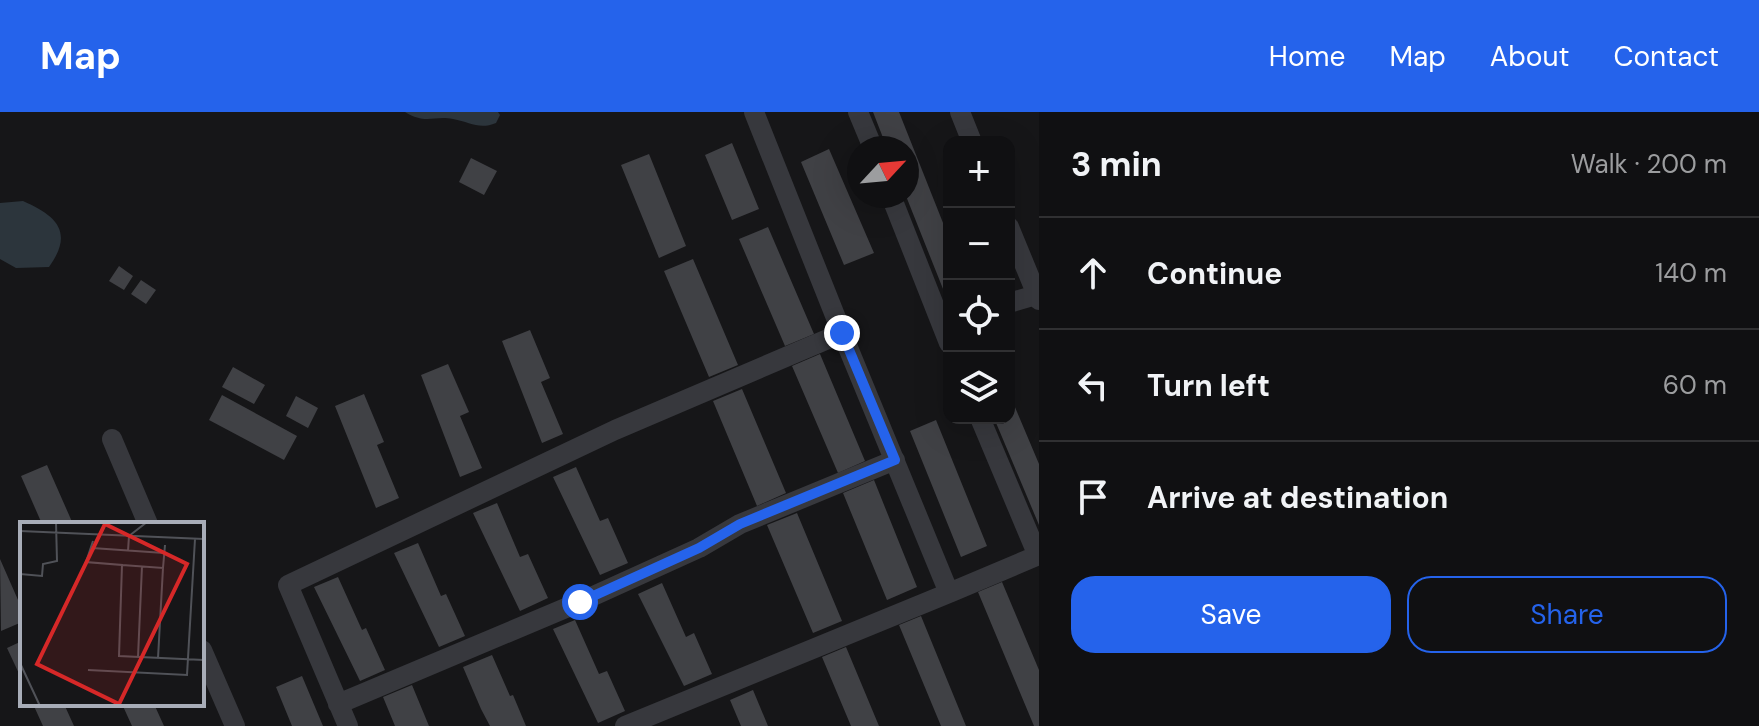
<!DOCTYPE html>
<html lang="en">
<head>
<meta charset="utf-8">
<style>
	body { margin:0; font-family:"DM Sans",sans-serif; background:#19191b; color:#f1f3f6 }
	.controls { position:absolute; right:24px; top:24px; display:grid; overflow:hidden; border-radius:16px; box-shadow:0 8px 32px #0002 }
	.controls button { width:72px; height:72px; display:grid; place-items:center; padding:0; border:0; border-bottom:2px solid #303032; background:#101012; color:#f1f3f6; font:40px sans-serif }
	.compass { position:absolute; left:847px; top:24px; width:72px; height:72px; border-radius:50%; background:#101012; box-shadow:0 8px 32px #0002; rotate:64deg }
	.stop { position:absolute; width:24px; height:24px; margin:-18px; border:6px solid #2563eb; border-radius:50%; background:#fff }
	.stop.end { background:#2563eb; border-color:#fff; box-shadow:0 2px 8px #0008 }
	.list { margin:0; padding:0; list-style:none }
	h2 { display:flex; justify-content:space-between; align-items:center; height:104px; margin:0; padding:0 32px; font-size:34px }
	h2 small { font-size:26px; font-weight:400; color:#9c9d9f }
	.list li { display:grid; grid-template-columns:52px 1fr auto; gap:24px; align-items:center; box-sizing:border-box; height:112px; padding:0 32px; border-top:2px solid #303032 }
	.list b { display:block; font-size:30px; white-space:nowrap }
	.list em { font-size:26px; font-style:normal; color:#9c9d9f }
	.actions { display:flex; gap:16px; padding:24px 32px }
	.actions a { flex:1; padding:18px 0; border:2px solid #2563eb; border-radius:24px; text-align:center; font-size:28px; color:#2563eb }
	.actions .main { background:#2563eb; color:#fff }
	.icon { flex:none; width:44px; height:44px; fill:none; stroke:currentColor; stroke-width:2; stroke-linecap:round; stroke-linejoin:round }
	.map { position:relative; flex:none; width:1039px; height:614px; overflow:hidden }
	header { display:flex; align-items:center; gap:48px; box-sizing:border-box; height:112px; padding:0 40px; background:#2563eb; color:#fff }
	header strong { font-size:38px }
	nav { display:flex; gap:44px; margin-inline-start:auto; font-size:28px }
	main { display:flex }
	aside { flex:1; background:#101012 }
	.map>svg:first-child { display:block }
</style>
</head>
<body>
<header>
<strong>Map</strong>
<nav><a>Home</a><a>Map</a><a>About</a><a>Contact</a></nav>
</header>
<main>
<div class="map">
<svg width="1039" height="614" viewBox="0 0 1039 614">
	<rect width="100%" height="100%" fill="#161618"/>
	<path fill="#2c353c" d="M405 0H498L500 3 496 11C479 18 470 10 453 7 434 3 426 13 405 0Z
		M23 89C57 104 74 120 49 155L16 156 0 147V91Z"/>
	<path fill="#404145" d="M873 0H899L949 126V192L906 84 907 36H887Z
		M732 31 759 97 732 108 705 43Z
		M829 37 874 141 844 153 801 50Z
		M649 42 686 134 659 146 621 53Z
		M471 46 497 59 484 83 459 70Z
		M768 115 814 222 785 234 739 127Z
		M693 147 738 253 709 265 664 159Z
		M119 154 133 164 124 178 109 169Z
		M141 168 156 178 146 192 131 182Z
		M530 218 550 266 541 270 563 322 542 331 502 229Z
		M820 242 865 349 838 361 792 254Z
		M448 252 469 300 460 304 482 356 460 365 421 263Z
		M233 255 265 273 254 292 222 275Z
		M742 277 786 381 757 394 713 289Z
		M1009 281 1039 352V413L994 306H1009Z
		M364 282 384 330 377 333 399 386 376 396 335 294Z
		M222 283 297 324 284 348 209 308Z
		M296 284 318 296 308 316 286 304Z
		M936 308 987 434 961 445 910 319Z
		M47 353 73 412H42L21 364Z
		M576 355 600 409 608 406 628 451 600 463 553 365Z
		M874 368 917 475 887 488 843 381Z
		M497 391 520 445 528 442 548 486 520 499 473 401Z
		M797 401 842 509 813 521 767 413Z
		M418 431 441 484 446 482 465 524 439 535 394 441Z
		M0 447 22 497V510L1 519Z
		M338 465 362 518 366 516 385 558 360 569 314 475Z
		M1002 470 1039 558V614H1034L978 480Z
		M662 471 686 525 694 521 712 562 684 574 638 482Z
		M921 504 966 614H941L899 513Z
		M575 508 599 562 607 559 625 599 598 611 553 517Z
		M22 529V568L7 536Z
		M846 535 879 614H851L822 545Z
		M492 543 510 584 513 583 526 614H490L481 597 463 555Z
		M302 564 323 614H292L276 575Z
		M412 573 429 614H395L383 585Z
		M753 578 768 614H741L730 588Z
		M33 592H64L74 614H43Z
		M122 592H154L164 614H132Z"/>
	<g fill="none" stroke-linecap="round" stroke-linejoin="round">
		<path stroke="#37383d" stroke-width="20" d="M858 0 873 36
			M960 0 972 30
			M891 84 949 231
			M1009 115 1039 188
			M1009 191 1039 182
			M842 221 949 481 1039 443
			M980 306 1038 444
			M112 327 148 412
			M202 538 235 614
			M338 592 580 490 699 436 740 412 895 348
			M348 614 288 473 615 318 842 221 754 0
			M625 614 949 481"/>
	</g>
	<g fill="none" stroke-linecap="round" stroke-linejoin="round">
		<path stroke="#2563eb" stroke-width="10" d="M580 490 699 436 740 412 895 348 842 221"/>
	</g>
	<g transform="translate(20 410)">
		<rect width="184" height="184" fill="#161618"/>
		<path fill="none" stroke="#505258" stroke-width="2" d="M0 9 184 17M73 19 66 40 102 43 99 134 184 138M72 26 144 31M108 29 109 14 127 0M102 43 143 46 145 23M0 52 22 54 23 42 37 39 36 0M118 135 122 44M138 136 143 46M0 141 20 184M68 148 167 153 175 17"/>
		<path fill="#d62828" fill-opacity="0.15" stroke="#d62828" stroke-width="4" d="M85 2 167 42 99 182 17 142Z"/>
		<rect width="184" height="184" fill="none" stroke="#a8adb8" stroke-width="4"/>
	</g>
</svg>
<div class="controls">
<button>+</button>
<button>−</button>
<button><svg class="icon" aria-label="locate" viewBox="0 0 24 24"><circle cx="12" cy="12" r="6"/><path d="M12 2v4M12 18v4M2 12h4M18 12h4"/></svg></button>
<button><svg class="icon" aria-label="layers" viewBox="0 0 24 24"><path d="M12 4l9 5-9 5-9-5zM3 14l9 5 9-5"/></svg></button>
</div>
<svg class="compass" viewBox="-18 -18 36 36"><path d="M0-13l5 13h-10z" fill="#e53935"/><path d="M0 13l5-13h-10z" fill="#9c9d9f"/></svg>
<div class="stop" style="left:580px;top:490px"></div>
<div class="stop end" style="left:842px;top:221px"></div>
</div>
<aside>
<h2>3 min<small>Walk · 200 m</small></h2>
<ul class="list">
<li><svg class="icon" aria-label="ahead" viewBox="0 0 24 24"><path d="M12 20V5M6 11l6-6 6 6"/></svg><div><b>Continue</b></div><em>140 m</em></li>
<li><svg class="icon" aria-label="left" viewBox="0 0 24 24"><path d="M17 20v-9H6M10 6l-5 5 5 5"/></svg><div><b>Turn left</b></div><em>60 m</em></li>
<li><svg class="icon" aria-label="arrive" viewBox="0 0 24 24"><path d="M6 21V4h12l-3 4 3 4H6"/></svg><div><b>Arrive at destination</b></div></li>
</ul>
<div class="actions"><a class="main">Save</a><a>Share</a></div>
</aside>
</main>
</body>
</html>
